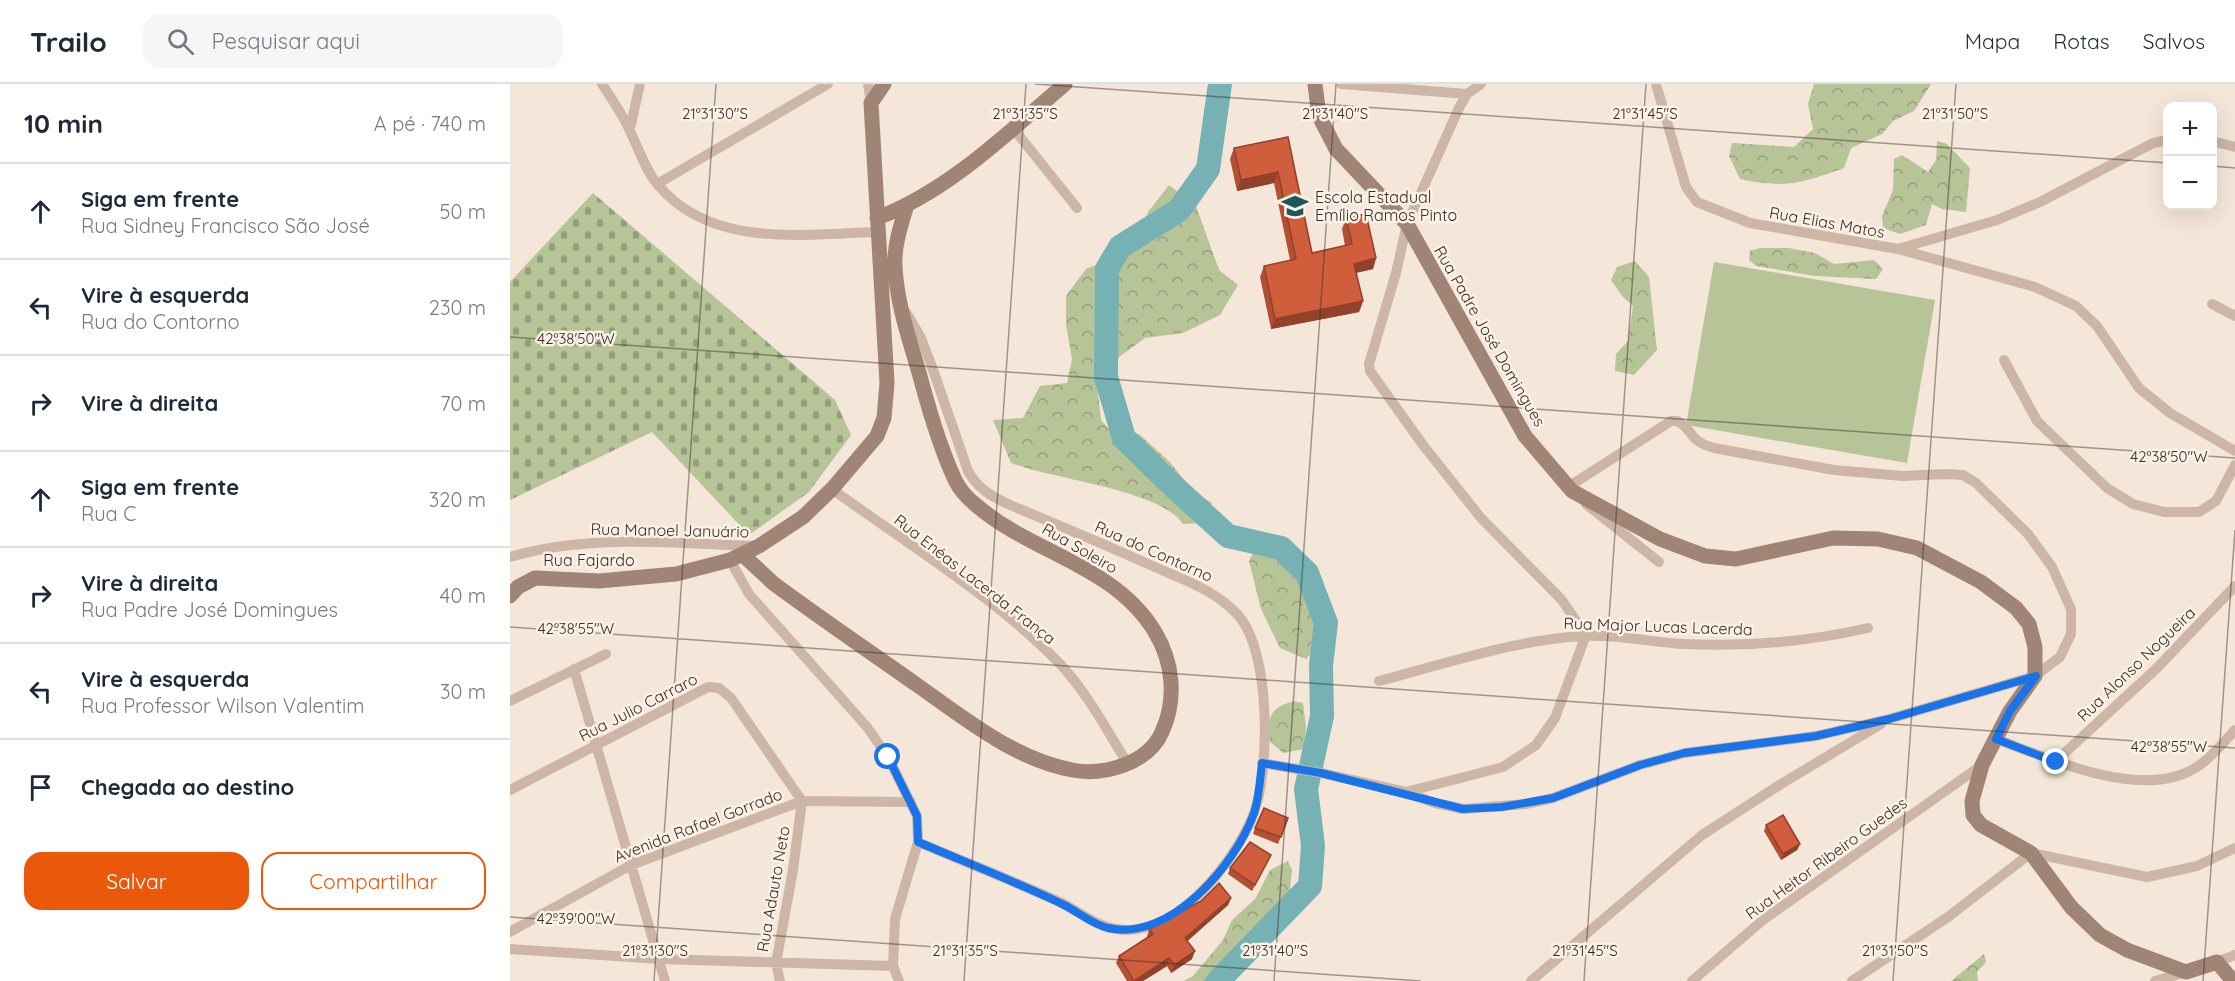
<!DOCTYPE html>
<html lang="pt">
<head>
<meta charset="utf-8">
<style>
	body { margin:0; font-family:Quicksand,sans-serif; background:#f6f6f7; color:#1f2937 }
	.controls { position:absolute; right:18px; top:18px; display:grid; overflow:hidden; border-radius:12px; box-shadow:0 6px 24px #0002 }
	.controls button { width:54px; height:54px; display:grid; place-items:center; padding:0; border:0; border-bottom:2px solid #e0e1e3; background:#fff; color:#1f2937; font:30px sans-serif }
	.stop { position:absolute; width:18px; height:18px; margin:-14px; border:4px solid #1a73e8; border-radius:50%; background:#fff }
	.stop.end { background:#1a73e8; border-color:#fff; box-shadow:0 2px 6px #0008 }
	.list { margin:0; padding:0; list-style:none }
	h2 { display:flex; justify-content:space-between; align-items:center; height:78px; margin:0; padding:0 24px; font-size:26px }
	h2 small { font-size:20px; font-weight:400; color:#747a83 }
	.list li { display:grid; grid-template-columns:39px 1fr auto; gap:18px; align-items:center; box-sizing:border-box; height:96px; padding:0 24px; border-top:2px solid #e0e1e3 }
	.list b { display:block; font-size:22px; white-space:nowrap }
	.list p { margin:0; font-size:20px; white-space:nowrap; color:#747a83 }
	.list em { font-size:20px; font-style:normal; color:#747a83 }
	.actions { display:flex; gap:12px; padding:18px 24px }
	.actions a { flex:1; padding:14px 0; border:2px solid #ea580c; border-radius:18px; text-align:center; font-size:21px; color:#ea580c }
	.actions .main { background:#ea580c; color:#fff }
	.icon { flex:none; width:33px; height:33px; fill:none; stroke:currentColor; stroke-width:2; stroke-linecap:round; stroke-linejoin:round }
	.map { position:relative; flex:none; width:1725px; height:897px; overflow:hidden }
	header { display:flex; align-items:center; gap:36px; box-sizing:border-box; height:84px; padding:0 30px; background:#fff; border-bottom:2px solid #e0e1e3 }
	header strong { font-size:28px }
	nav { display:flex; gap:33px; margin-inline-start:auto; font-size:21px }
	.search { width:420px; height:54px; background:#f6f6f7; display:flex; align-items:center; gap:15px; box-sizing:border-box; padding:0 21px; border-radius:18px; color:#747a83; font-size:22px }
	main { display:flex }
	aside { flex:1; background:#fff }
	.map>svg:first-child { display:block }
</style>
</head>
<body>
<header>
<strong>Trailo</strong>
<div class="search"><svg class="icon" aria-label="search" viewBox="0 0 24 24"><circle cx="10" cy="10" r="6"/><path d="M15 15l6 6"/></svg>Pesquisar aqui</div>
<nav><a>Mapa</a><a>Rotas</a><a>Salvos</a></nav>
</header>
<main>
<aside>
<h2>10 min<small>A pé · 740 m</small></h2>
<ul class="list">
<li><svg class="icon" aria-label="ahead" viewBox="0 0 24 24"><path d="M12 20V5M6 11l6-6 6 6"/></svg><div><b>Siga em frente</b><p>Rua Sidney Francisco São José</p></div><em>50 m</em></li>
<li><svg class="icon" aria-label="left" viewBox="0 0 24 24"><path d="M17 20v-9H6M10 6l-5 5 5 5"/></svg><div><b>Vire à esquerda</b><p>Rua do Contorno</p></div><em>230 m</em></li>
<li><svg class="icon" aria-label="right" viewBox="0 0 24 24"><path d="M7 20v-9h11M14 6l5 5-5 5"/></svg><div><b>Vire à direita</b></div><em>70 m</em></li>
<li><svg class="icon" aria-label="ahead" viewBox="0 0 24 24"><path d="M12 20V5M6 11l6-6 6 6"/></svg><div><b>Siga em frente</b><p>Rua C</p></div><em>320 m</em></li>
<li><svg class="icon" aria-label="right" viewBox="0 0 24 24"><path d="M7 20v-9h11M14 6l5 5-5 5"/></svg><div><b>Vire à direita</b><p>Rua Padre José Domingues</p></div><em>40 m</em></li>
<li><svg class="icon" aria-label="left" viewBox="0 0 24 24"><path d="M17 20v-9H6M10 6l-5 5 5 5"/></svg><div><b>Vire à esquerda</b><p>Rua Professor Wilson Valentim</p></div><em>30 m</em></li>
<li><svg class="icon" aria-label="arrive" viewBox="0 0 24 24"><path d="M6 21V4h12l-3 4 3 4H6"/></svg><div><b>Chegada ao destino</b></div></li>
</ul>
<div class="actions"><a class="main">Salvar</a><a>Compartilhar</a></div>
</aside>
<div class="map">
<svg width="1725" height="897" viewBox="0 0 1725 897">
	<defs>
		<pattern id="forest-crowns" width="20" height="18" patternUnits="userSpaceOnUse" patternTransform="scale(1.5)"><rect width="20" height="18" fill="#b6c498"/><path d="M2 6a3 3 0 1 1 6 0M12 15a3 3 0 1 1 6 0" fill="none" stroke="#959f7c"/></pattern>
		<pattern id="cemetery-stones" width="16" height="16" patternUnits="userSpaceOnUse" patternTransform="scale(1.5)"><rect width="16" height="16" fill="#b6c498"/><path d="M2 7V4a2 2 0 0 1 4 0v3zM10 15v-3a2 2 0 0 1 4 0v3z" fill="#959f7c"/></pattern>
	</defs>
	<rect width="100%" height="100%" fill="#f4e7da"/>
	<path fill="url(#forest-crowns)" d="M1304 0H1421L1404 27 1383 37 1372 50 1341 64 1334 84C1292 99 1275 105 1230 95L1219 72 1222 59 1284 63 1303 45 1298 20Z
		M1427 57 1437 60 1460 84 1456 128 1432 125 1422 120 1416 141 1390 150 1373 144 1372 132 1383 106 1384 75 1392 71 1418 88 1426 76Z
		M659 101 686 122 709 186 728 201 710 231 673 249 635 254 586 290 591 336 598 344 629 350 660 378 683 407 702 419 693 439 673 440C651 406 541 395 501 379L483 336 513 334 530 302 557 299 562 275 556 241V212L576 185 627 164 638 128Z
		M1250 164H1279L1305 169 1324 180 1364 176 1373 185 1366 195 1305 192 1246 182 1239 176 1240 167Z
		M1125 177 1139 193 1147 266 1124 291 1105 287 1106 270 1118 257 1123 222 1113 213 1101 196 1107 183Z
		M751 452 775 453 790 466 806 545V564L796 575 770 564 751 525 739 477Z
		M784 617 793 619 796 643 794 665 773 669 758 656C759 632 759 624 784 617Z
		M778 777 782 786 779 814 699 897H674L683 892 713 856 722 836 745 815 760 786Z
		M1474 870 1476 878 1467 888 1468 897H1441Z"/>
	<path fill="url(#cemetery-stones)" d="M83 109 325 316 341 351 299 408 239 451 142 348 0 416V198Z"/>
	<path fill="#b6c498" d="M1204 178 1425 216 1397 379 1176 341Z"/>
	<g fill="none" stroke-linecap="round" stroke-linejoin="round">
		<path stroke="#76b1b3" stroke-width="24" d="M708 897 800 802 803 762 796 705 812 632 811 581 816 539 797 489 771 464 718 452 662 401 614 354 596 293 597 185 610 163 669 126 698 85 710 0"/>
		<path stroke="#cdb6a5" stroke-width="10" d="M92 0C102 15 113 31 120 47 129 65 135 86 148 101 202 165 293 150 368 148
			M358 0 361 19
			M831 0 957 10
			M1146 0 1176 103 1187 118 1240 139 1388 165 1487 136 1530 118 1643 59 1658 56
			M503 44 567 124
			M120 45 130 0
			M1702 57 1725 63
			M147 100 318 0
			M1388 165 1525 203 1566 222 1587 242 1629 304 1660 329 1725 367
			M1702 220 1725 232
			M396 228 411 254 421 280 458 387C468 405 481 412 500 421 546 440 592 459 638 480 669 494 704 505 728 531 761 568 760 685 744 729 726 776 670 847 616 846 590 846 572 829 550 818 503 797 455 778 408 758
			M1494 276 1527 337 1597 404 1623 420 1654 428H1689L1706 417 1725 381
			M322 405C396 459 488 515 551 581 578 610 597 647 618 680
			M1076 420 1149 478
			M0 473C80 449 165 460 247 462
			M220 476 239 510 357 643 378 673 407 732 408 758 385 835 383 882 389 897
			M64 585 155 897
			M869 597C935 580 1004 556 1073 552 1106 550 1140 558 1173 560 1236 563 1297 558 1358 544
			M0 617 96 570
			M1486 655C1537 674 1619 711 1673 690 1695 682 1710 662 1725 646
			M1546 677 1646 585 1725 502
			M752 679 811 689 896 708 993 683 1026 661 1045 634 1076 551 1051 515 971 434 913 361 860 287 859 280 886 189 897 140 949 24 957 10 971 0
			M0 706 198 603 209 604 221 614 292 717
			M896 708 925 719 953 725 1016 720 1043 714 1130 681 1175 669 1306 652 1379 635 1525 592 1550 573 1561 550V525L1542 483 1518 450 1466 399 1453 391 1435 390 1393 392 1324 386 1204 364C1176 356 1186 347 1167 337H1161L1058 403
			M0 848 121 781 292 717 401 718
			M0 865 150 875 383 882
			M1707 878 1725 871
			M270 897 266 879 283 786 292 717
			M1021 897 1192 751 1271 700 1371 640
			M1182 897 1253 836 1472 681
			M1342 897 1438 833 1521 769 1637 793 1687 782 1725 764
			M1645 897 1676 888"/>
		<path stroke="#a08576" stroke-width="15" d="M805 0 809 32 826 65 897 140 1015 352 1062 407 1150 455 1195 472 1226 475 1323 454 1368 455 1407 464 1471 498 1506 524 1519 540 1525 563V592L1500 627 1472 681 1462 717 1463 731 1471 741 1521 769 1561 823 1590 851 1617 866 1676 888 1707 878 1723 897
			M367 134C439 107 497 49 555 0
			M233 471 263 499C310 534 359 567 407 601 454 634 504 675 562 686 593 692 638 680 652 648 667 615 663 578 645 548 605 481 521 469 466 421 457 414 450 406 445 396 429 361 418 322 408 285 398 251 387 219 385 183 384 162 390 144 396 124
			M0 512 8 503 25 494 89 497 166 490 220 476 249 462 293 433 322 405 367 352 374 334 377 299 361 19 374 0"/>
	</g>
	<path fill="#b35034" d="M778 53 802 169 835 162 832 145 836 134 866 174 863 185 846 189 853 217 849 228 761 245 750 193 754 182 780 176 764 99 727 107 720 75 724 64Z
		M778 734 768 760 743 750 745 744Z
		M1256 741 1290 760 1287 766 1271 776 1254 747Z
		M761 771 758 778 742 807 718 790 720 784Z
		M721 814 718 821 677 857 682 875 661 889 657 882 633 897H617L606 879 609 872 637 854V853L639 845Z"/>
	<path fill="#92412a" d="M768 88 764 99 727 107 731 96Z
		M866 174 863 185 840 190 844 180Z
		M853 217 849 228 761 245 765 235Z
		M1290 760 1287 766 1271 776 1273 770Z
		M721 814 718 821 672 862 675 854Z
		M685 867 682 875 661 889 664 881Z
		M659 874 657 882 633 897H624Z"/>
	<path fill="#d05d3c" stroke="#92412a" stroke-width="1.5" d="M778 53 802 169 842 160 836 134 856 130 866 174 844 180 853 217 765 235 754 182 786 175 768 88 731 96 724 64Z
		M754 724 778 734 771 753 745 744Z
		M1273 731 1290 760 1273 770 1256 741Z
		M740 758 761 771 745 801 720 784Z
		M709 799 721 814 675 854 685 867 664 881 659 874 624 897 609 872 643 850 639 845 691 817Z"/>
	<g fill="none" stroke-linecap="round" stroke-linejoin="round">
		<path stroke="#1a73e8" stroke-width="8" d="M378 673 407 732 408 758C455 778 504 797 550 819 566 826 582 841 598 844 660 858 725 782 744 729 749 714 750 695 752 679L811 689 953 725 992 723 1043 714 1130 681 1174 669 1306 652 1379 635 1526 592 1500 627 1486 655 1546 678"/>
	</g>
	<path fill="none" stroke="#382c27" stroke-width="1.5" stroke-opacity="0.45" d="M525 0 1658 79M1702 82 1725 84M0 253 1725 374M0 543 1725 664M0 833 911 897M144 897 206 0M454 897 516 0M764 897 826 0M1074 897 1136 0M1383 897 1446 0M1693 897 1725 446"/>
	<defs>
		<g id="school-bare" transform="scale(2.07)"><path d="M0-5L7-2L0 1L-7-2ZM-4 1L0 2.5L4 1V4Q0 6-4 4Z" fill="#19595c" stroke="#fbf1e6" stroke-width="2.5" paint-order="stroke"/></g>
	</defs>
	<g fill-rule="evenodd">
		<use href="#school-bare" x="785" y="122"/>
	</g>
	<g text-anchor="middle" stroke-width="5" stroke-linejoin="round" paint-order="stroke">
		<g font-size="16" fill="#382c27" stroke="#fbf1e6" text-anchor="start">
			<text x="805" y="119">Escola Estadual<tspan x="805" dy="18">Emílio Ramos Pinto</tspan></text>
		</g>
		<g font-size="16" fill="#382c27" stroke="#fbf1e6">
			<text transform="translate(1317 138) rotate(10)" y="6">Rua Elias Matos</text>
			<text transform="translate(980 252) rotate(60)" y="6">Rua Padre José Domingues</text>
			<text transform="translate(160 446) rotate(1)" y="6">Rua Manoel Januário</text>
			<text transform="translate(570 464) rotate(30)" y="6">Rua Soleiro</text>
			<text transform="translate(644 467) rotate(24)" y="6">Rua do Contorno</text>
			<text x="79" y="482">Rua Fajardo</text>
			<text transform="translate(465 495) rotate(38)" y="6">Rua Enéas Lacerda França</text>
			<text transform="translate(1148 542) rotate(2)" y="6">Rua Major Lucas Lacerda</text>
			<text transform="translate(1626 580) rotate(-44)" y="6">Rua Alonso Nogueira</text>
			<text transform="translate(128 623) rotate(-27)" y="6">Rua Julio Carraro</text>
			<text transform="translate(188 741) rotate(-21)" y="6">Avenida Rafael Gorrado</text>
			<text transform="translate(1316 774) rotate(-36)" y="6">Rua Heitor Ribeiro Guedes</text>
			<text transform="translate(263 805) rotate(-80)" y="6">Rua Adauto Neto</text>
		</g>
	</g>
	<g font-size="15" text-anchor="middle" fill="#382c27" stroke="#fbf1e6" stroke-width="5" stroke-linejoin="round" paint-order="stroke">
		<text x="205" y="35">21°31'30"S</text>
		<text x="515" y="35">21°31'35"S</text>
		<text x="825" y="35">21°31'40"S</text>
		<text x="1135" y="35">21°31'45"S</text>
		<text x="1445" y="35">21°31'50"S</text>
		<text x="66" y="260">42°38'50"W</text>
		<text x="1659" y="378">42°38'50"W</text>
		<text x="66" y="550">42°38'55"W</text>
		<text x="1659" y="668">42°38'55"W</text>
		<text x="66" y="840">42°39'00"W</text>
		<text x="145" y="872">21°31'30"S</text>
		<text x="455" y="872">21°31'35"S</text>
		<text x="765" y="872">21°31'40"S</text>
		<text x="1075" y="872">21°31'45"S</text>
		<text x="1385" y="872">21°31'50"S</text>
	</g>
</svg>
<div class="controls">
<button>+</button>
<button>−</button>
</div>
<div class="stop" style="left:378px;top:673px"></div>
<div class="stop end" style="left:1546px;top:678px"></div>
</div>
</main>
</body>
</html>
